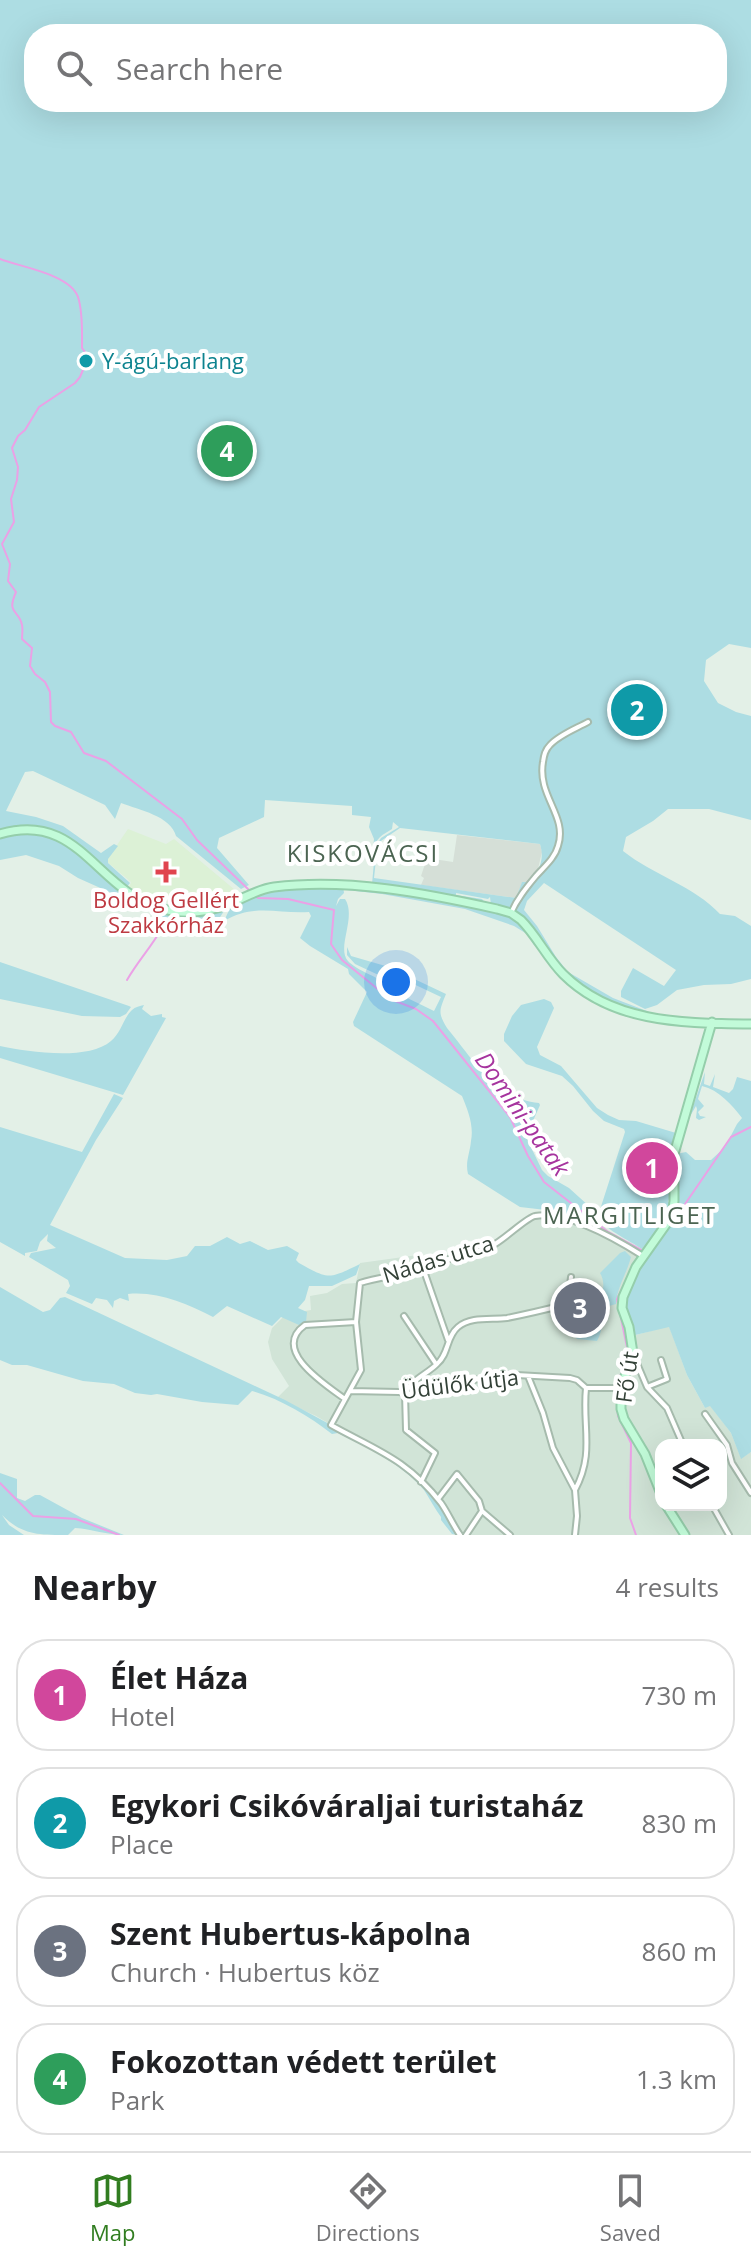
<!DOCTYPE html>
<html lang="en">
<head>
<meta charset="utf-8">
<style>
	body { margin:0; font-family:"Open Sans",sans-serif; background:#f6f6f6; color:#202124 }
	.controls { position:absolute; right:24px; bottom:24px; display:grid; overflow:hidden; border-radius:16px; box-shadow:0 8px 32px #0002 }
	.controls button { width:72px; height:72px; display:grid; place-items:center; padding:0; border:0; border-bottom:2px solid #e0e0e0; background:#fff; color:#202124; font:40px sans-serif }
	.you { position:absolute; left:396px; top:982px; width:28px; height:28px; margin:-20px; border:6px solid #fff; border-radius:50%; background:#1a73e8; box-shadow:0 0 0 12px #1a73e833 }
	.badge { display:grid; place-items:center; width:52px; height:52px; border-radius:50%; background:#317d20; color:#fff; font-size:26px; font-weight:700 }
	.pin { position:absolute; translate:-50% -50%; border:4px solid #fff; box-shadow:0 2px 8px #0006 }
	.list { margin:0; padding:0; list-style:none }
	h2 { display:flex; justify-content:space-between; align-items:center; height:104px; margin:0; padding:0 32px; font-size:34px }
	h2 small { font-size:26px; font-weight:400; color:#757577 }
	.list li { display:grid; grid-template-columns:52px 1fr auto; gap:24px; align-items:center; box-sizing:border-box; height:112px; margin:0 16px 16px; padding:0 16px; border:2px solid #e0e0e0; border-radius:32px }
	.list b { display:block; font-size:30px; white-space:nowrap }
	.list p { margin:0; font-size:26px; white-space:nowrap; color:#757577 }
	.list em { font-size:26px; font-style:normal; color:#757577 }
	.icon { flex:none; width:44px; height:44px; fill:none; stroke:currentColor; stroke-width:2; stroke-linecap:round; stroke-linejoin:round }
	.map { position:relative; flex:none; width:751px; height:1535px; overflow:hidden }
	.search { position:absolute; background:#fff; box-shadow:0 8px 32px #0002; left:24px; right:24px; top:24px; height:88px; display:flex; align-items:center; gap:20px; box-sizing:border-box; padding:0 28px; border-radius:32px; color:#757577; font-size:30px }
	.sheet { height:616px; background:#fff }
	nav { display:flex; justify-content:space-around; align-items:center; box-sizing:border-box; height:112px; border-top:2px solid #e0e0e0; background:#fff; font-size:22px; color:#757577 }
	nav a { display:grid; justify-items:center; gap:4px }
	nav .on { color:#317d20 }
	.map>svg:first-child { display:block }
</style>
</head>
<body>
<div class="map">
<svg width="751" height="1535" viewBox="0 0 751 1535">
	<rect width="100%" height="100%" fill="#e3f0e7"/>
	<path fill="#d1e4d7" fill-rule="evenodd" d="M534 1213 567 1215 585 1225 597 1221 609 1231 642 1249 659 1239 632 1336 669 1326 687 1375 705 1408 710 1405 731 1433 741 1458 751 1452V1535H458L441 1504 403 1467 316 1416 277 1398 289 1386 272 1359 268 1342 272 1328 286 1314 311 1310 310 1296 327 1293 342 1284 356 1283 360 1263 418 1255 424 1264 458 1257 492 1245ZM661 1445H721V1505H661Z"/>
	<path fill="#d5dfd7" d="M457 835 540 844 542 852 537 873 528 883H522L516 898 421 885 424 878 421 876 427 858 453 862Z"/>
	<path fill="#dcf1d6" d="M128 829 166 844 174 839 235 890 227 896 202 904 161 902 137 897 128 891 131 882 106 861Z"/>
	<path fill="#addde3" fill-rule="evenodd" d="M0 0H751V648L729 644 706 660 704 681 718 703 736 712 751 716V820L709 809H668L653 821 626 837 623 851C653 875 694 886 720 914L735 916 751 926V979L731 984 704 985 677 990 657 1005 645 1009 621 997V991L633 968 664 986 676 970 544 883 527 901 524 910 537 926 556 957 568 972 613 998 652 1013 650 1015C613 1005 582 992 557 962 543 946 536 923 516 913L515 911 521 901 519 899 512 911 491 905 490 897 488 899 456 893V895L482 899 486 904 372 884 374 862 376 860 374 878 516 898 522 882H528C539 872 545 860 540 844L400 828 378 843 381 838 399 827 393 822 392 829C382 835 376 838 373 850L374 839 369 827 371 817 352 815V806L265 800 264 817 219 838 217 848 249 885 241 889 176 836C171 816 139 810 121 803L115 819 105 805 33 771 25 772 6 811 36 817 63 826 101 853 114 844 118 846 108 859V863L130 883 126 888C113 880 104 869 93 858 62 827 42 824 0 833ZM34 34H717V102H34Z
		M45 832 79 851 119 890 155 910 154 912 78 878 59 866 26 855 0 860V838L17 833Z
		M351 885 502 913 514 917 537 942 534 945 527 934 514 926 465 909 382 894 347 890 348 887Z
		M343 886 344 893 338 899 336 906 340 899H345C357 917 336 948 348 961 356 970 381 979 393 986V991L434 1011 441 997 405 980 402 986 355 964 347 955V947L351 956 389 967 446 994C439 1011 438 1013 447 1028 473 1059 495 1099 539 1103L540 1105 526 1137 542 1170 548 1176 569 1188 590 1207 597 1219 625 1132 624 1129 604 1121 593 1111 573 1086 562 1076 526 1064 504 1041V1034L512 1016 521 1005 544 999 551 1002 554 1008 537 1047 540 1055 561 1066 597 1108 608 1115 619 1120 636 1121 676 1133 671 1145 673 1147 671 1193 668 1202 672 1204 664 1223 642 1249C622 1236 602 1229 590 1207L583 1212 594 1223 592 1227 574 1219 563 1212 520 1207 468 1174C465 1162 470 1153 471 1141 474 1125 468 1111 462 1096L354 1026 353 1022 367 992 349 974 348 969 310 946 300 938 311 916 309 912C278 914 254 903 224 921L231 906 260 893 272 890H304Z
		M226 908 209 934 171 922 155 913 158 910 175 917 212 913Z
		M0 962 129 1006 131 1007 126 1014 120 1017 82 1016 0 999Z
		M144 1005 142 1009 151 1016 162 1014V1017L166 1018 123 1095 0 1058V1046C28 1052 88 1061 111 1041 121 1033 124 1017 132 1010 135 1007 140 1006 144 1005Z
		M705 1072 704 1084 710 1086 715 1074 713 1087 729 1093 733 1089 737 1077 751 1081V1452L741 1459 731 1433 710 1406 705 1408 687 1375 669 1327 631 1336 624 1310 626 1291 647 1254 672 1224 675 1209 676 1154 686 1152 695 1160H711L725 1147 737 1124 742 1118C732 1105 719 1090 702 1086L698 1099 704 1106 698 1112 700 1116 706 1117 699 1120 696 1118 697 1109 696 1106 689 1118Z
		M114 1094 123 1098 96 1140 50 1225 125 1258 167 1260 187 1256 195 1246H210L227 1237 240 1244 250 1241 268 1250 287 1246 299 1253 296 1260 299 1263C329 1280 329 1279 360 1264L356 1275 332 1286H309L305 1300 298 1308 307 1312 306 1322 299 1325 281 1317 272 1326 227 1306 213 1317C187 1304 158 1291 128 1294L129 1301 120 1298 114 1301 113 1308 107 1300 96 1298 92 1304 66 1293 70 1286 68 1280 29 1257 31 1253 56 1248 47 1241 48 1234 40 1242 37 1251 25 1253V1256L0 1242V1127L82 1152Z
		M625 1251 631 1257C627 1273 617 1287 616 1304L609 1306C600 1318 604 1329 597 1341L577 1339C569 1330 565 1319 568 1307 572 1307 576 1305 580 1304 584 1302 589 1303 593 1301 604 1296 606 1283 600 1273L620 1253Z
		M0 1287 43 1312 50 1310 60 1298 65 1297 285 1400 366 1444 403 1467 441 1504 458 1535 452 1534 441 1520V1517C435 1509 430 1499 424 1490 401 1463 369 1449 338 1433L332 1434C309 1416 280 1399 252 1391L238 1405 202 1402 157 1394 151 1395 135 1393 114 1384 83 1381 27 1365H12L0 1360Z
		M0 1473 17 1479V1498L25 1501 35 1495H40L82 1518 124 1535C107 1535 92 1529 75 1528L68 1535C38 1535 22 1535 2 1515L9 1525 24 1535H0Z"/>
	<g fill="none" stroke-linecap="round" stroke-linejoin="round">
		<path stroke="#eba1e6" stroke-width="2" d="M0 259C20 267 70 274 78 297 83 312 82 332 82 348L85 352V365L80 377 75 383 39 407 25 430 18 436 12 448 18 467 17 480 11 499 14 522 2 544 10 564 8 581 16 592C6 615 19 609 22 625 23 630 22 635 22 639L32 648 30 666 35 674 45 682 50 692 51 722 55 726 71 732 84 753 106 761 182 819 197 840 249 890
			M253 895 258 898 288 899 334 910 331 944 342 960 390 999 416 1009 433 1021 510 1117 528 1156 544 1182 608 1232 643 1251
			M127 980C138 961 152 946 162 928L168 926
			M670 1226 731 1137 751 1127
			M632 1268 617 1299 627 1347V1355L617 1386V1405L618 1416 631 1443 630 1518 636 1535
			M0 1483 33 1516 76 1519 119 1535"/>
		<g stroke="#a6bbad" stroke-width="8">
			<path id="minor" d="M511 913C517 899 526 888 536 876 544 867 555 858 558 846 568 816 537 796 543 762 544 755 545 750 550 745 559 735 575 729 588 722
				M423 1268 448 1340
				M404 1316 436 1364
				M633 1354 647 1387 667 1408 683 1445
				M528 1376 543 1413 553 1448 575 1490 577 1516 575 1535
				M647 1387 667 1379 661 1360
				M350 1391 399 1392 410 1394 501 1374 570 1378 577 1380 586 1388H621
				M405 1393C411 1380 427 1374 437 1364 449 1354 446 1337 458 1327 471 1316 491 1320 507 1318 527 1314 548 1309 568 1304L571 1277
				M405 1393 406 1430 435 1453 421 1482
				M345 1399C326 1385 270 1350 305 1325L356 1322
				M705 1414 727 1445 732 1463 751 1493
				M575 1490C595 1453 582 1427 586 1388
				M438 1499 457 1474 479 1501 482 1511 510 1535
				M712 1505 729 1535
				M460 1535C453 1525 448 1513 441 1503 407 1459 376 1450 331 1425L361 1370 356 1322 360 1283C379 1277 401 1275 420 1269 426 1267 431 1263 437 1262 455 1257 473 1255 490 1247 503 1241 527 1217 535 1216 567 1210 616 1239 643 1256
				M466 1535 482 1511"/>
		</g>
		<g stroke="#95ceab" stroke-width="11">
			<path id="secondary" d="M0 834C80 810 96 892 163 909 184 915 208 912 229 904 244 898 258 889 274 887 348 878 425 893 497 909L511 913 521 920C537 936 547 958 563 974 613 1024 685 1023 751 1024
				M661 1494 645 1454 624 1419 621 1409V1388L633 1353 629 1327 622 1308 623 1297 636 1267 672 1216 674 1201V1154L712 1022
				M666 1505 685 1535"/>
		</g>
		<use href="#minor" stroke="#fff" stroke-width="4"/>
		<use href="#secondary" stroke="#c2fbd9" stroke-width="7"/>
	</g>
	<circle fill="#0f9aa8" stroke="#fff" stroke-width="3" cx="86" cy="361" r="8"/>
	<path fill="#e0444e" stroke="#fff" stroke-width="3" d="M162 860h8v8h8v8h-8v8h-8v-8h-8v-8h8z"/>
	<g text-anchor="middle" stroke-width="8" stroke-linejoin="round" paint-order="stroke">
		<g font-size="22" fill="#0d838f" stroke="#fff" text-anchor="start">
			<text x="102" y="369">Y-ágú-barlang</text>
		</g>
		<g font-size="22" fill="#be3a42" stroke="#fff">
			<text x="166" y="908">Boldog Gellért<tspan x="166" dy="25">Szakkórház</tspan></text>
		</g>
		<g font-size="22" fill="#334137" stroke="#fff">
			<text transform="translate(438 1259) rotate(-17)" y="8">Nádas utca</text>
			<text transform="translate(627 1377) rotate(-82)" y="8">Fő út</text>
			<text transform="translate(460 1384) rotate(-7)" y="8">Üdülők útja</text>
		</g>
		<g font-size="24" letter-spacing="2" fill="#4b6451" stroke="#fff">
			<text x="363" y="862">KISKOVÁCSI</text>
			<text x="630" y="1224">MARGITLIGET</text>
		</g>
		<g font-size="24" font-style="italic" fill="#a6349e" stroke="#fff">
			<text transform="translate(522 1114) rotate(55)" y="8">Domini-patak</text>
		</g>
	</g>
</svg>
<div class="controls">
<button><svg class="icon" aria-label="layers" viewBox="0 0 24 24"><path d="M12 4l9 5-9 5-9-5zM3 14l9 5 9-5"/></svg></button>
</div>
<div class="you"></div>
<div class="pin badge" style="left:652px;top:1168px;background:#d1479c">1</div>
<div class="pin badge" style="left:637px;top:710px;background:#0f9aa8">2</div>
<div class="pin badge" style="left:580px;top:1308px;background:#6b7280">3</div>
<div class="pin badge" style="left:227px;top:451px;background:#2e9e5b">4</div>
<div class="search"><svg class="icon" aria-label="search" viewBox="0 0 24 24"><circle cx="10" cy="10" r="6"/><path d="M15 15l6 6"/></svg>Search here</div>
</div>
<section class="sheet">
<h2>Nearby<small>4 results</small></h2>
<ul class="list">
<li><span class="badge" style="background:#d1479c">1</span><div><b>Élet Háza</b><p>Hotel</p></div><em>730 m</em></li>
<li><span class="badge" style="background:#0f9aa8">2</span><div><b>Egykori Csikóváraljai turistaház</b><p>Place</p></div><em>830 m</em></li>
<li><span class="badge" style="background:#6b7280">3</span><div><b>Szent Hubertus-kápolna</b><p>Church · Hubertus köz</p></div><em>860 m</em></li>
<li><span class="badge" style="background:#2e9e5b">4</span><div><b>Fokozottan védett terület</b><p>Park</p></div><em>1.3 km</em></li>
</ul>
</section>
<nav>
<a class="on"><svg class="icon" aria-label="map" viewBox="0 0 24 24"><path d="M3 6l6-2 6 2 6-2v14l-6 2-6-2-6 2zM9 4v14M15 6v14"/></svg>Map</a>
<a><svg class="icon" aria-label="directions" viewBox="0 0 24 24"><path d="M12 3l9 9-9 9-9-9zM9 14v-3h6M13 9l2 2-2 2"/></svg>Directions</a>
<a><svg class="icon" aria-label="saved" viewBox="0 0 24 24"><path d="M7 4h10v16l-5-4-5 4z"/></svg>Saved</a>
</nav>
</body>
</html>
